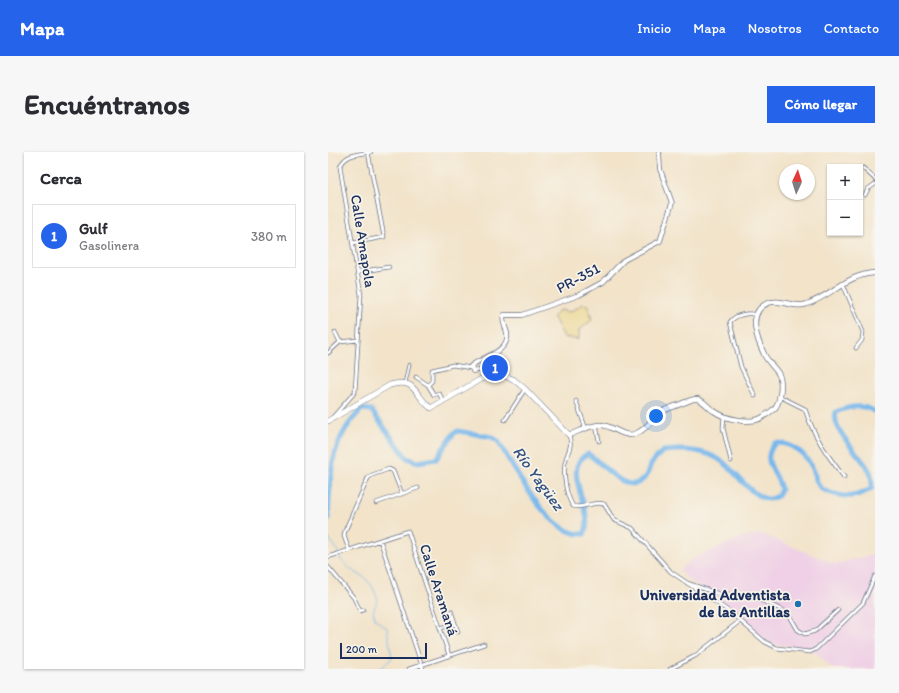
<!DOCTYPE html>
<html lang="es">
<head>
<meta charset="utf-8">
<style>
	body { margin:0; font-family:Itim,sans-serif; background:#f7f7f7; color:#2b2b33 }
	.controls { position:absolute; right:12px; top:12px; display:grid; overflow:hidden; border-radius:0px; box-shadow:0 1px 3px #0004 }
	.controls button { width:36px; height:36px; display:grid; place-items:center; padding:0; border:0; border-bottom:1px solid #e1e1e2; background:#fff; color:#2b2b33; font:20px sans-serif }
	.compass { position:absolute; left:451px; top:12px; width:36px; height:36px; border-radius:50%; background:#fff; box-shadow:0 1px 3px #0004; rotate:4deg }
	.scale { position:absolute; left:12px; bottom:10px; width:87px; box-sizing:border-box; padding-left:4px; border:2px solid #1b2f5e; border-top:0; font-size:11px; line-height:14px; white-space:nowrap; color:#1b2f5e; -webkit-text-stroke:3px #f7f3e8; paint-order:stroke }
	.you { position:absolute; left:328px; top:264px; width:14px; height:14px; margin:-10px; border:3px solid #fff; border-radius:50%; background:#1a73e8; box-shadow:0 0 0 6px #1a73e833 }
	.badge { display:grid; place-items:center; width:26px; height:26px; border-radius:50%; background:#2563eb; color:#fff; font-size:13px; font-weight:700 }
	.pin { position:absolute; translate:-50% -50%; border:2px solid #fff; box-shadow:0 1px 4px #0006 }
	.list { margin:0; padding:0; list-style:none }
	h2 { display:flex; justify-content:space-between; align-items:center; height:52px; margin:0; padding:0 16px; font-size:17px }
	h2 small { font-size:13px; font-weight:400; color:#7c7c81 }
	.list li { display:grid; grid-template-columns:26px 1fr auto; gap:12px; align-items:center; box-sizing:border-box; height:64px; margin:0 8px 8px; padding:0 8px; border:1px solid #e1e1e2; border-radius:0px }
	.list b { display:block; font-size:15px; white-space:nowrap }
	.list p { margin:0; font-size:13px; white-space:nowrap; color:#7c7c81 }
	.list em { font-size:13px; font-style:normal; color:#7c7c81 }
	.map { position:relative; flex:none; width:547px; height:517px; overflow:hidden; border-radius:0px }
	header { display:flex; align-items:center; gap:24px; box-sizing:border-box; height:56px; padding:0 20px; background:#2563eb; color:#fff }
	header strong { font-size:19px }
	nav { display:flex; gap:22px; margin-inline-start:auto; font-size:14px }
	.intro { display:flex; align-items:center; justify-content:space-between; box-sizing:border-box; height:96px; padding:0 24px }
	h1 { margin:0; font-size:28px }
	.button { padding:10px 18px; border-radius:0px; background:#2563eb; color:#fff; font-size:14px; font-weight:700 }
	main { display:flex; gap:24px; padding:0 24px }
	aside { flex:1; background:#fff; border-radius:0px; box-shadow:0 1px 3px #0004 }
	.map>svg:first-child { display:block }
</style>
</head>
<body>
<header>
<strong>Mapa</strong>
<nav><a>Inicio</a><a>Mapa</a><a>Nosotros</a><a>Contacto</a></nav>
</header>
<div class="intro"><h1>Encuéntranos</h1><a class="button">Cómo llegar</a></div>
<main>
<aside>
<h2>Cerca<small></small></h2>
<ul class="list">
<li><span class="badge">1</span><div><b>Gulf</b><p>Gasolinera</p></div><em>380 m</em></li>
</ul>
</aside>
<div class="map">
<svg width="547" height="517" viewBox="0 0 547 517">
	<rect width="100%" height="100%" fill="#f7f3e8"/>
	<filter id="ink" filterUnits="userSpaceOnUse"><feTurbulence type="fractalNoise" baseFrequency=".025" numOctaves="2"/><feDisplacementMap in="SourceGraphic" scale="8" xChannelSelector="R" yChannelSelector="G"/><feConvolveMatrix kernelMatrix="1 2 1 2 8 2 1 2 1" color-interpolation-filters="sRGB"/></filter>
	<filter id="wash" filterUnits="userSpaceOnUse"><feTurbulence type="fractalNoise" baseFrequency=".012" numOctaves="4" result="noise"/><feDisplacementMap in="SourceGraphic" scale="16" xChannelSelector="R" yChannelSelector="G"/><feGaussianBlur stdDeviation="0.9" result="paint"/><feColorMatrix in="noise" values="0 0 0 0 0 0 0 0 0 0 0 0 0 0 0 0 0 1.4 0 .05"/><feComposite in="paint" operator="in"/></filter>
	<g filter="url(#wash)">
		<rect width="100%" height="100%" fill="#f2e3c9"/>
		<path fill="#efd0e6" d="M433 382 507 412 547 402V517H505L482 496 443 492 350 419 366 406 415 385Z"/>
		<path fill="#eeda9e" stroke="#84847e" d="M255 152 260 153 264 168 251 178V188L236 185 225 164 232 158 242 160Z"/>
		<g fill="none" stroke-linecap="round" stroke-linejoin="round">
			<path stroke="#77b8ec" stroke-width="1" d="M0 385 8 396 13 408 22 417 37 426 44 434 50 447 45 460 48 468 59 476 64 506 52 517"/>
			<path stroke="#77b8ec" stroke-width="5" d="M0 367C3 322 0 290 34 257L43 258 79 306 90 310 108 307 126 281 130 279 164 285 170 289C185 315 219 381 253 382H256C269 360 230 316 260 302 275 311 301 348 318 324 321 320 321 314 324 310 327 306 332 302 335 299 356 297 377 297 395 310 407 319 425 347 441 347 443 347 447 345 450 344L453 337C448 317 432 310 447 291 463 290 476 300 484 315 487 320 487 330 492 335 497 341 517 345 524 344 532 343 538 340 544 336 544 330 544 323 541 318 533 304 502 276 508 260 519 255 537 251 547 260"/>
		</g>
	</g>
	<g filter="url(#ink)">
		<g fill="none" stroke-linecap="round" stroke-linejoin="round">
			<g stroke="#666e83" stroke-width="4.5">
				<path id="minor" d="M535 16 547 27
					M537 43 540 37 547 32
					M25 91 56 85 40 0
					M30 120 61 115
					M515 132 535 180 534 188 528 196
					M7 180 12 190
					M0 201 12 190 30 188
					M88 225 100 233 106 243 111 241 115 249
					M77 231 81 213
					M100 233 104 229V218L125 213 143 216
					M427 244 413 215 402 170C407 163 420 160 428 163
					M451 244 477 257C485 283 499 303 516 325
					M248 249 258 277
					M396 264 395 276 403 309
					M5 265 27 240 33 143 12 15C17 2 30 2 43 0
					M177 268 197 237
					M268 273 271 289
					M241 283C245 297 239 299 237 311 235 322 238 344 245 354 255 358 265 348 276 352L286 368 304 376 343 420 402 460 437 490 449 496 482 500 488 497 535 451 547 424
					M48 351 90 336
					M52 388 95 517
					M21 398 16 384 17 379 40 326 44 323 61 317 65 319 74 342
					M0 405 80 379 121 503
					M0 415 26 446 32 459 35 458
					M359 431 391 442 422 443 456 459 463 466 470 478 477 482 487 479 510 458
					M123 459 130 480
					M112 476 127 472
					M81 517 156 492
					M342 517 367 504 412 469"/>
			</g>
			<g stroke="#666e83" stroke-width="5.5">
				<path id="tertiary" d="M163 222 158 217 145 219 143 214C154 205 182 200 179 181 178 175 173 170 176 163H194L251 143 275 130 296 108 332 89 344 51 332 17 331 0"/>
			</g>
			<g stroke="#666e83" stroke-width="6">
				<path id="secondary" d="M241 283C250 280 263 272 273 273 284 273 295 286 307 282 319 278 325 265 335 259 341 256 348 254 355 251 359 250 365 246 369 247 376 248 380 256 386 259 397 267 423 273 435 265 438 263 444 259 447 256 453 248 455 229 450 221 446 215 440 210 437 204 429 188 418 160 440 151 452 146 467 157 479 152 503 144 520 122 547 121"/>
			</g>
			<g stroke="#666e83" stroke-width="6">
				<path id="primary" d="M0 269 62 233C89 225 86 244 103 256L153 227 170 222 185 227 197 237 241 283"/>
			</g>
			<use href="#minor" stroke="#fff" stroke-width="3"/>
			<use href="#tertiary" stroke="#fff" stroke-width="4"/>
			<use href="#secondary" stroke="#fff" stroke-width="4.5"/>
			<use href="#primary" stroke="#fff" stroke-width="5"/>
		</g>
	</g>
	<circle fill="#1f6fb2" stroke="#f7f3e8" stroke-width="1.5" cx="470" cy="452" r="4"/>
	<g text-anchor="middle" stroke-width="3.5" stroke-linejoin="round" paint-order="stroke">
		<g font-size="15" fill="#1b2f5e" stroke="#f7f3e8">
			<text transform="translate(35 89) rotate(81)" y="5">Calle Amapola</text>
			<text transform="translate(250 126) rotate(-28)" y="5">PR-351</text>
			<text transform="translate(111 438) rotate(72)" y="5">Calle Aramaná</text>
		</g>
		<g font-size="15" font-weight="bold" fill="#1b2f5e" stroke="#f7f3e8" text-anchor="end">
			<text x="462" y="448">Universidad Adventista<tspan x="462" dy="17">de las Antillas</tspan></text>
		</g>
		<g font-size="16" font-style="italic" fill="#325182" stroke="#f7f3e8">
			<text transform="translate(211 326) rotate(54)" y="6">Río Yagüez</text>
		</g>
	</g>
</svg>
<div class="controls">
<button>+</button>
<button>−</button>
</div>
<svg class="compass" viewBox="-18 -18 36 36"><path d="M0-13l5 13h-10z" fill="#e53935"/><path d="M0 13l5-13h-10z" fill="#7c7c81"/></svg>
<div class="scale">200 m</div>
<div class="you"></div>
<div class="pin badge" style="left:167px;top:216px">1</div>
</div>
</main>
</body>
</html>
